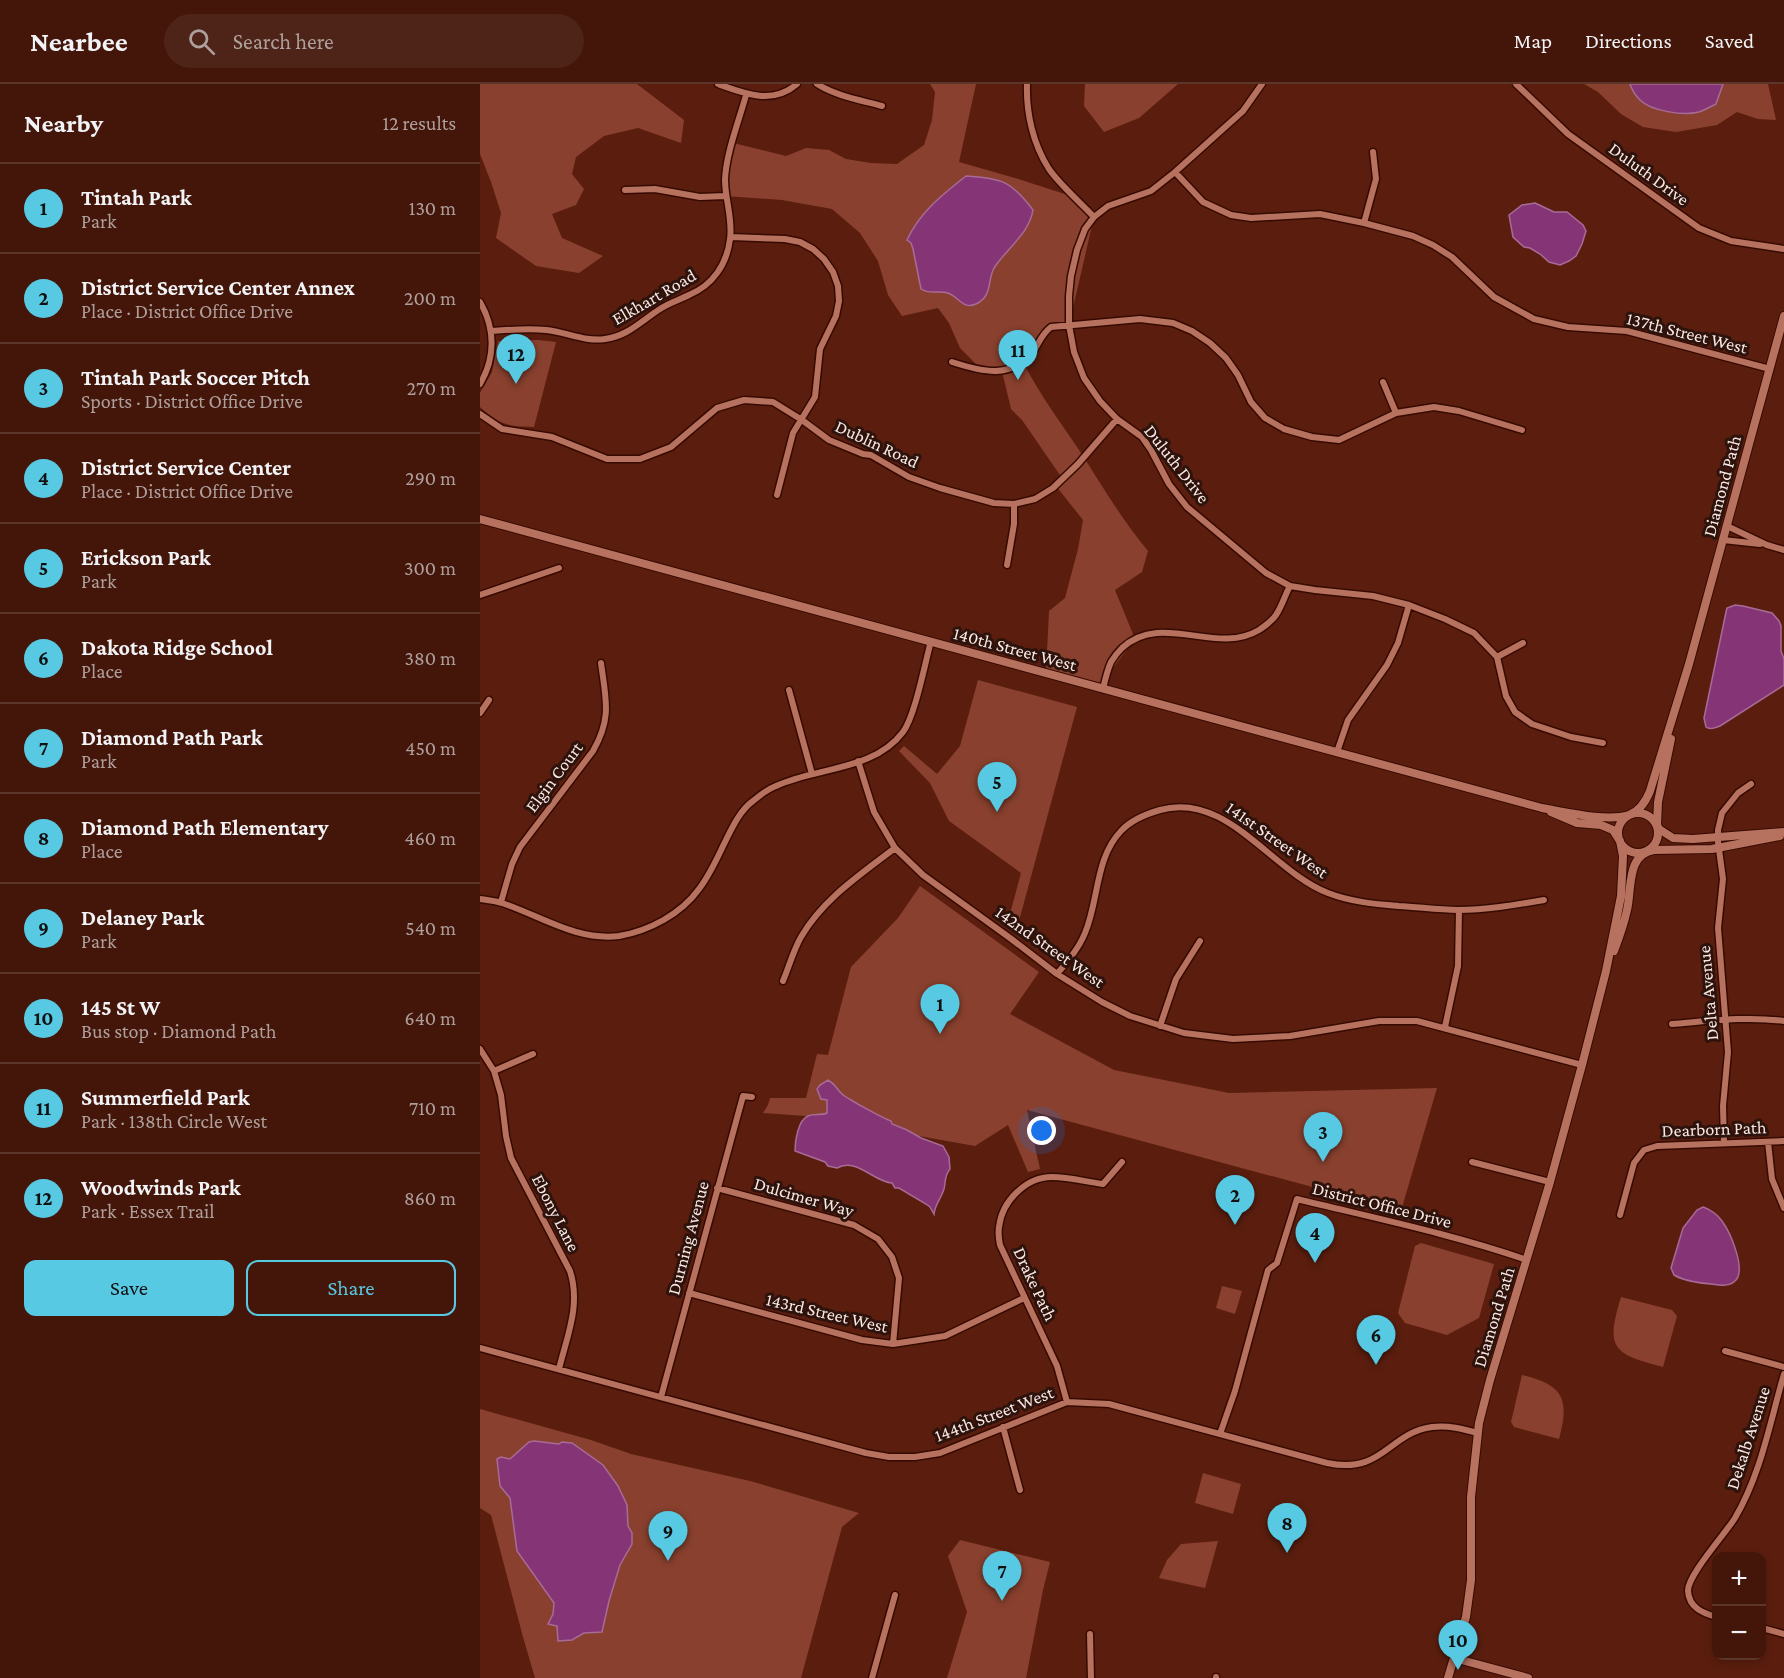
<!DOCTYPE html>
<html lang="en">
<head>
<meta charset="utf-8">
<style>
	body { margin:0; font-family:"Crimson Pro",serif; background:#4e2318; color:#f1f3f6 }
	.controls { position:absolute; right:18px; bottom:18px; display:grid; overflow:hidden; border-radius:12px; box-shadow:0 3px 9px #0003 }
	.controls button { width:54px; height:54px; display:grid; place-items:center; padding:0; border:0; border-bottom:2px solid #5c352b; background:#44160a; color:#f1f3f6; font:30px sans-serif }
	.you { position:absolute; left:562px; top:1047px; width:21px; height:21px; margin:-15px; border:4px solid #fff; border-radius:50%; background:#1a73e8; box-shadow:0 0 0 9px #1a73e833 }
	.badge { display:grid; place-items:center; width:39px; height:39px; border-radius:50%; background:#57c9e3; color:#111; font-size:20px; font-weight:700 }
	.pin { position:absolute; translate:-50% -50px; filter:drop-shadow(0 2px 3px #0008) }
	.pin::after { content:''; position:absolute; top:32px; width:21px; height:18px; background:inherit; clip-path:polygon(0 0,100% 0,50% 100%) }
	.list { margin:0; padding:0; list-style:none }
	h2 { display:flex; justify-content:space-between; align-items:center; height:78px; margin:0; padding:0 24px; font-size:26px }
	h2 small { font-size:20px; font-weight:400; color:#af9f9c }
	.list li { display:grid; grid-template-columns:39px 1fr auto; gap:18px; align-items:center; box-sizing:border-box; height:90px; padding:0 24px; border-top:2px solid #5c352b }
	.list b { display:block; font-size:22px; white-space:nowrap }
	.list p { margin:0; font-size:20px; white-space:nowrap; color:#af9f9c }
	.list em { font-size:20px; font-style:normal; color:#af9f9c }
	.actions { display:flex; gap:12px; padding:18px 24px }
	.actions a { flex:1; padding:14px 0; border:2px solid #57c9e3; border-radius:12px; text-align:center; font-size:21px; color:#57c9e3 }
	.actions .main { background:#57c9e3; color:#111 }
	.icon { flex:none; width:33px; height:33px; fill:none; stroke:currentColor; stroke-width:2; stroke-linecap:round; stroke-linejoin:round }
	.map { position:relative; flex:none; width:1304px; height:1594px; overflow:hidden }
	header { display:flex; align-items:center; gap:36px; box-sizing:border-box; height:84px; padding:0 30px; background:#44160a; border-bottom:2px solid #5c352b }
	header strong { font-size:28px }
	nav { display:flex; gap:33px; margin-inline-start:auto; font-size:21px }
	.search { width:420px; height:54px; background:#4e2318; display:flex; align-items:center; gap:15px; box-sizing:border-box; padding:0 21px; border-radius:33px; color:#af9f9c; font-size:22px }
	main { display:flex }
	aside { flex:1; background:#44160a }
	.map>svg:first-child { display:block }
</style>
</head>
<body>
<header>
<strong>Nearbee</strong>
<div class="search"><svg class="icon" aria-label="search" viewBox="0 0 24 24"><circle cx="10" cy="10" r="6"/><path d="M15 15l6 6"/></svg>Search here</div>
<nav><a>Map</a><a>Directions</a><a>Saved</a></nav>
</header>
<main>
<aside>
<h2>Nearby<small>12 results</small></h2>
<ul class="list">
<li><span class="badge">1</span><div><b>Tintah Park</b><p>Park</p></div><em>130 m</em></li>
<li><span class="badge">2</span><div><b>District Service Center Annex</b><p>Place · District Office Drive</p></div><em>200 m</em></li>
<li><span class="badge">3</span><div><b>Tintah Park Soccer Pitch</b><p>Sports · District Office Drive</p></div><em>270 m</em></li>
<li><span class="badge">4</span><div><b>District Service Center</b><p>Place · District Office Drive</p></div><em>290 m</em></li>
<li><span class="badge">5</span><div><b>Erickson Park</b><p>Park</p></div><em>300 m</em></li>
<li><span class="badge">6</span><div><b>Dakota Ridge School</b><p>Place</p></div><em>380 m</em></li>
<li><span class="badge">7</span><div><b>Diamond Path Park</b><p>Park</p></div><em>450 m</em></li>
<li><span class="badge">8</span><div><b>Diamond Path Elementary</b><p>Place</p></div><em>460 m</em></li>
<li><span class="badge">9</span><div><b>Delaney Park</b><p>Park</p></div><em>540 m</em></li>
<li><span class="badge">10</span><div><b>145 St W</b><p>Bus stop · Diamond Path</p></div><em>640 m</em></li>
<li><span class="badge">11</span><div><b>Summerfield Park</b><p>Park · 138th Circle West</p></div><em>710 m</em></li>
<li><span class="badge">12</span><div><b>Woodwinds Park</b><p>Park · Essex Trail</p></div><em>860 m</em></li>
</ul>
<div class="actions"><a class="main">Save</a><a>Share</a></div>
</aside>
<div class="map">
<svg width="1304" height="1594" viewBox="0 0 1304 1594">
	<rect width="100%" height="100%" fill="#5b1e0e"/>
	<path fill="#89402e" d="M0 0H157L204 36 201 59 158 44 124 52 96 73 92 90 104 105 96 121 72 130 82 154 123 172 99 189 56 182 16 154 21 129 11 98 0 70Z
		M450 0H496L479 78 535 94 597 114 614 133 589 241 570 243 543 278C561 313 584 343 605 375 625 407 644 438 668 467L662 488 635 506 655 555 626 593 623 605 566 589 569 527 585 514 598 465 603 436 576 402 582 394 542 336 531 325 522 287H503L480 264 469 239 458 224 422 232 408 211 398 177 380 149 352 125 302 116 245 112V93L253 59 306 72 326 64 349 66 366 75 391 79 417 80 444 61 452 36 455 8Z
		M605 0H698L659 34 624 48 604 22Z
		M1104 0H1288L1296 36 1278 35 1257 28 1237 41 1196 48 1163 43 1141 30 1118 8Z
		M58 256 76 258 54 343C30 343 19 341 0 323V309L12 288 18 257Z
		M498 596 597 623 536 848 527 841 541 789 469 737 450 699 419 667 424 662 457 690 480 662Z
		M440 802 559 888 530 930 634 986 749 1009 957 1004 921 1127 547 1026 560 1085 548 1088 528 1041 495 1062 326 1032 283 1029 288 1021 290 1014H326L337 970 348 971 371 883 418 834Z
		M941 1159 1014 1180 999 1234 967 1251 925 1239 918 1229 935 1162Z
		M742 1202 762 1207 755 1230 736 1224Z
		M1141 1213 1192 1226 1197 1232 1183 1283C1133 1270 1125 1265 1141 1213Z
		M1042 1291C1083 1301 1090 1314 1079 1355L1034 1343 1031 1338Z
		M0 1325 111 1356 151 1370 270 1397 379 1429 362 1443 321 1594H55L43 1553 11 1431 0 1424Z
		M723 1389 761 1400 753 1430 715 1419Z
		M480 1456 570 1478 563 1506 546 1594H467L487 1528 468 1472Z
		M738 1457 725 1504 679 1494 687 1476 701 1460Z"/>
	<path fill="#853576" stroke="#a86b97" stroke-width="1.5" d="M1150 0H1243L1236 20C1230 23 1225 26 1219 28 1203 32 1171 27 1160 16 1155 11 1152 6 1150 0Z
		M486 92C522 94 531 97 553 126 549 150 527 164 514 184 507 197 513 212 496 220 483 226 479 213 468 209 458 206 450 211 441 205L433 165 431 159 427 156C440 128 462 111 486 92Z
		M1055 119 1074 128H1087L1103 141 1106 147 1102 160 1096 172 1089 177 1080 181 1069 178 1060 170 1050 164 1044 163 1033 153 1029 131 1042 121Z
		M1255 521 1263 522 1292 529 1299 537 1301 542V567L1304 575V601L1240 642C1235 644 1230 646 1226 643L1224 634 1246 528 1247 524Z
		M348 996C355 1000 356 1004 361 1009 365 1014 405 1035 411 1037L412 1040 427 1046 441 1054 463 1062 469 1073 470 1085C464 1092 466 1097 464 1105 461 1115 455 1120 454 1130L450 1123 446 1120 419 1104H415L412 1099C394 1098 376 1073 357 1084L348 1082 345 1078 315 1067C315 1057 318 1036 328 1032 334 1029 341 1032 347 1029V1016L341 1015 337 1005 340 1001Z
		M1223 1123C1230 1125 1238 1131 1242 1137 1250 1148 1268 1188 1254 1198 1247 1203 1238 1201 1231 1200 1219 1199 1204 1197 1194 1191L1191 1184 1203 1144 1217 1126Z
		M54 1357 79 1360 82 1358 92 1359 123 1381 138 1402 147 1421 148 1442 152 1449V1460L140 1481 129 1517 122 1548 104 1549 92 1556 78 1557 77 1542 68 1540 73 1530 74 1519 37 1467 30 1414 20 1402 17 1375 21 1373 30 1375 49 1358Z"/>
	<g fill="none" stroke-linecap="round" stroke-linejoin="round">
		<g stroke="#370a01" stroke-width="9">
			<path id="minor" d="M238 0C265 10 293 21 317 0
				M337 0C356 12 380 16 402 22
				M547 0C546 29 553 60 569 85 580 101 601 119 614 133
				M782 0 763 27 695 88 671 107 628 122 614 133 605 145 597 166 591 192 589 212V241L594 268 604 294 620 317 637 335 662 353 671 366 689 400 707 423 786 489 810 502 835 506 893 512 929 521 965 535 994 549 1017 573 1026 612 1035 628 1052 640 1091 653 1123 659
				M1036 0 1088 50 1219 144 1251 157 1304 165
				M695 88 723 118 751 131 771 134 840 130 884 139 933 152 953 161 972 173 1014 213 1054 235 1088 243 1147 247 1290 285
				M145 106 175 105 220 113 245 112
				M884 139 896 95 893 68
				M251 153 305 155 320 158 333 165 344 175 353 188 358 202 359 217 356 232 340 265 335 313 313 349 297 411
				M0 218C15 244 16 273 0 300
				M11 247C29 246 48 244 66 246 86 248 105 258 125 255 148 252 161 237 180 225 189 219 199 216 209 211 233 201 247 180 250 155 253 136 245 115 245 96 246 69 259 37 266 11
				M472 278C503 288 532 296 554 266 560 257 562 250 571 243L660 235 693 239 712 247 730 259 746 274 758 291 771 318 785 334 804 345 832 353 859 356 916 329 954 323 979 327 1042 346
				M903 298 916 329
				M0 330 22 345 72 353 127 375H160L191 363 237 324 264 316 293 318 322 336 349 356 383 370 391 371 429 393 460 404 514 419 534 420 555 415 573 404 598 380 637 335
				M1247 442 1287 461 1304 466
				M1243 456 1280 460
				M527 481 534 440V420
				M0 511 79 484
				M1017 573 1043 559
				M623 605C625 596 627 587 631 578 634 573 638 568 642 564 682 527 736 572 779 546 785 542 792 537 796 531 802 522 805 511 810 502
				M309 606 332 690
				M0 629 9 616
				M857 668 868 636 907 581 918 559 929 521
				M378 677 394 728 415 764 443 791 530 854 577 890 622 918 650 932 704 949 753 955 810 952 899 937H937L1102 981
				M0 815C7 816 15 817 22 819 61 832 96 857 139 852 169 847 201 830 219 805 229 792 236 777 243 762 251 746 259 727 273 717 280 711 288 705 296 702 336 683 394 687 423 648 435 632 445 579 451 557
				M21 818 32 780 40 763 113 667C132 634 126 616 121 579
				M577 890C588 877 599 864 605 849 619 816 615 774 641 747 651 736 666 730 680 726 747 707 791 787 848 809 871 818 895 820 919 822 939 823 958 826 978 826 1007 826 1035 821 1064 816
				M303 897C309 883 313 867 321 853 343 815 381 790 415 764
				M1192 940C1229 937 1267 932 1304 937
				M680 942 696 895 720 857
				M965 943 978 882 979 826
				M0 965 14 987 21 1011 26 1052 31 1074 90 1187C101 1221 87 1252 79 1285
				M14 987 53 970
				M1288 1058 1292 1095 1304 1124
				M1244 1059 1243 1022 1248 968 1238 844 1243 795 1238 758V746L1242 729 1258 709 1271 700
				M992 1078 1070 1098
				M237 1104 374 1141 398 1155 412 1173 419 1194 413 1260
				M1140 1131 1154 1079 1164 1066 1177 1062 1304 1057
				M209 1209 382 1256 413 1260 465 1252 544 1214
				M0 1264 386 1369 409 1373H435L460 1369 587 1318 629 1320 847 1379C903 1391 908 1349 952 1343 968 1341 983 1345 998 1349
				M1245 1267 1304 1283
				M181 1313 263 1012 272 1013
				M587 1318 577 1282 520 1161C519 1156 518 1149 519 1143 522 1117 546 1093 572 1093 589 1093 607 1098 623 1100L642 1078
				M523 1343 540 1406
				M740 1350 755 1307 788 1186 797 1179 817 1115C894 1134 972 1150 1047 1176
				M1236 1533C1223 1529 1209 1524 1208 1507 1207 1492 1245 1450 1255 1434 1281 1390 1290 1338 1304 1290
				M1282 1544 1304 1550
				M610 1550 611 1594
				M736 1593V1594
				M392 1594 415 1511"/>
		</g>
		<g stroke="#370a01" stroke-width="10">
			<path id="tertiary" d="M0 435 1062 724C1086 728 1126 738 1149 731 1160 727 1166 717 1170 707L1209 580 1304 232
				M1191 655 1178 718 1177 741 1179 745 1193 754 1213 755 1304 748
				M1138 749a20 20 0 1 1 40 0a20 20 0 1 1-40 0Z
				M1134 867C1139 854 1144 840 1147 826 1152 806 1146 770 1174 766L1232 765 1300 752
				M974 1574 1048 1594
				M968 1594 986 1533 991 1496V1413L999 1339 1010 1296 1070 1098 1102 981 1126 887 1141 812 1143 772 1140 757 1133 746 1121 741 1097 739 1071 728"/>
		</g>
		<use href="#minor" stroke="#b7715f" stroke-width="6"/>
		<use href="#tertiary" stroke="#b7715f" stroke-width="8"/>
	</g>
	<g text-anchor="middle" stroke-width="6" stroke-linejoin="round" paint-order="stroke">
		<g font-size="18" fill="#f9e9e5" stroke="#2e130c">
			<text transform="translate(1169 90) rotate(36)" y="6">Duluth Drive</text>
			<text transform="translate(174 213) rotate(-30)" y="6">Elkhart Road</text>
			<text transform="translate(1207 249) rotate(14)" y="6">137th Street West</text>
			<text transform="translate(397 360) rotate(25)" y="6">Dublin Road</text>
			<text transform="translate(697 380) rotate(52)" y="6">Duluth Drive</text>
			<text transform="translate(1242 402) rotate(-75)" y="6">Diamond Path</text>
			<text transform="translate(535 565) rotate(15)" y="6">140th Street West</text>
			<text transform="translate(74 693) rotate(-53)" y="6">Elgin Court</text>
			<text transform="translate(797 756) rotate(35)" y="6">141st Street West</text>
			<text transform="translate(570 863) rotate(35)" y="6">142nd Street West</text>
			<text transform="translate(1228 909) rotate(-95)" y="6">Delta Avenue</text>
			<text transform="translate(1234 1045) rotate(-2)" y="6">Dearborn Path</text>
			<text transform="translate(324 1113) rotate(16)" y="6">Dulcimer Way</text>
			<text transform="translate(902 1121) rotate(14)" y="6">District Office Drive</text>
			<text transform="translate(76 1129) rotate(63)" y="6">Ebony Lane</text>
			<text transform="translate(208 1154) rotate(-75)" y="6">Durning Avenue</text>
			<text transform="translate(555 1200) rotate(65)" y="6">Drake Path</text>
			<text transform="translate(347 1229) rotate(13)" y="6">143rd Street West</text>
			<text transform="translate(1014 1233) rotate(-73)" y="6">Diamond Path</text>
			<text transform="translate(514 1330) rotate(-21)" y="6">144th Street West</text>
			<text transform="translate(1268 1354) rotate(-72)" y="6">Dekalb Avenue</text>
		</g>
	</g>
</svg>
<div class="controls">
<button>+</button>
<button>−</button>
</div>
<div class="you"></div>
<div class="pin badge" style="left:460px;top:950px">1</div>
<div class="pin badge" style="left:755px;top:1141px">2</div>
<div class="pin badge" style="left:843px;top:1078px">3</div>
<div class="pin badge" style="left:835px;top:1179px">4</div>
<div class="pin badge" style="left:517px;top:728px">5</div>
<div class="pin badge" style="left:896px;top:1281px">6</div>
<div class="pin badge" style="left:522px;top:1517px">7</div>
<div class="pin badge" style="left:807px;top:1469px">8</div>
<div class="pin badge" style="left:188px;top:1477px">9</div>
<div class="pin badge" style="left:978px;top:1586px">10</div>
<div class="pin badge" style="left:538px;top:296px">11</div>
<div class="pin badge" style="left:36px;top:300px">12</div>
</div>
</main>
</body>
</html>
